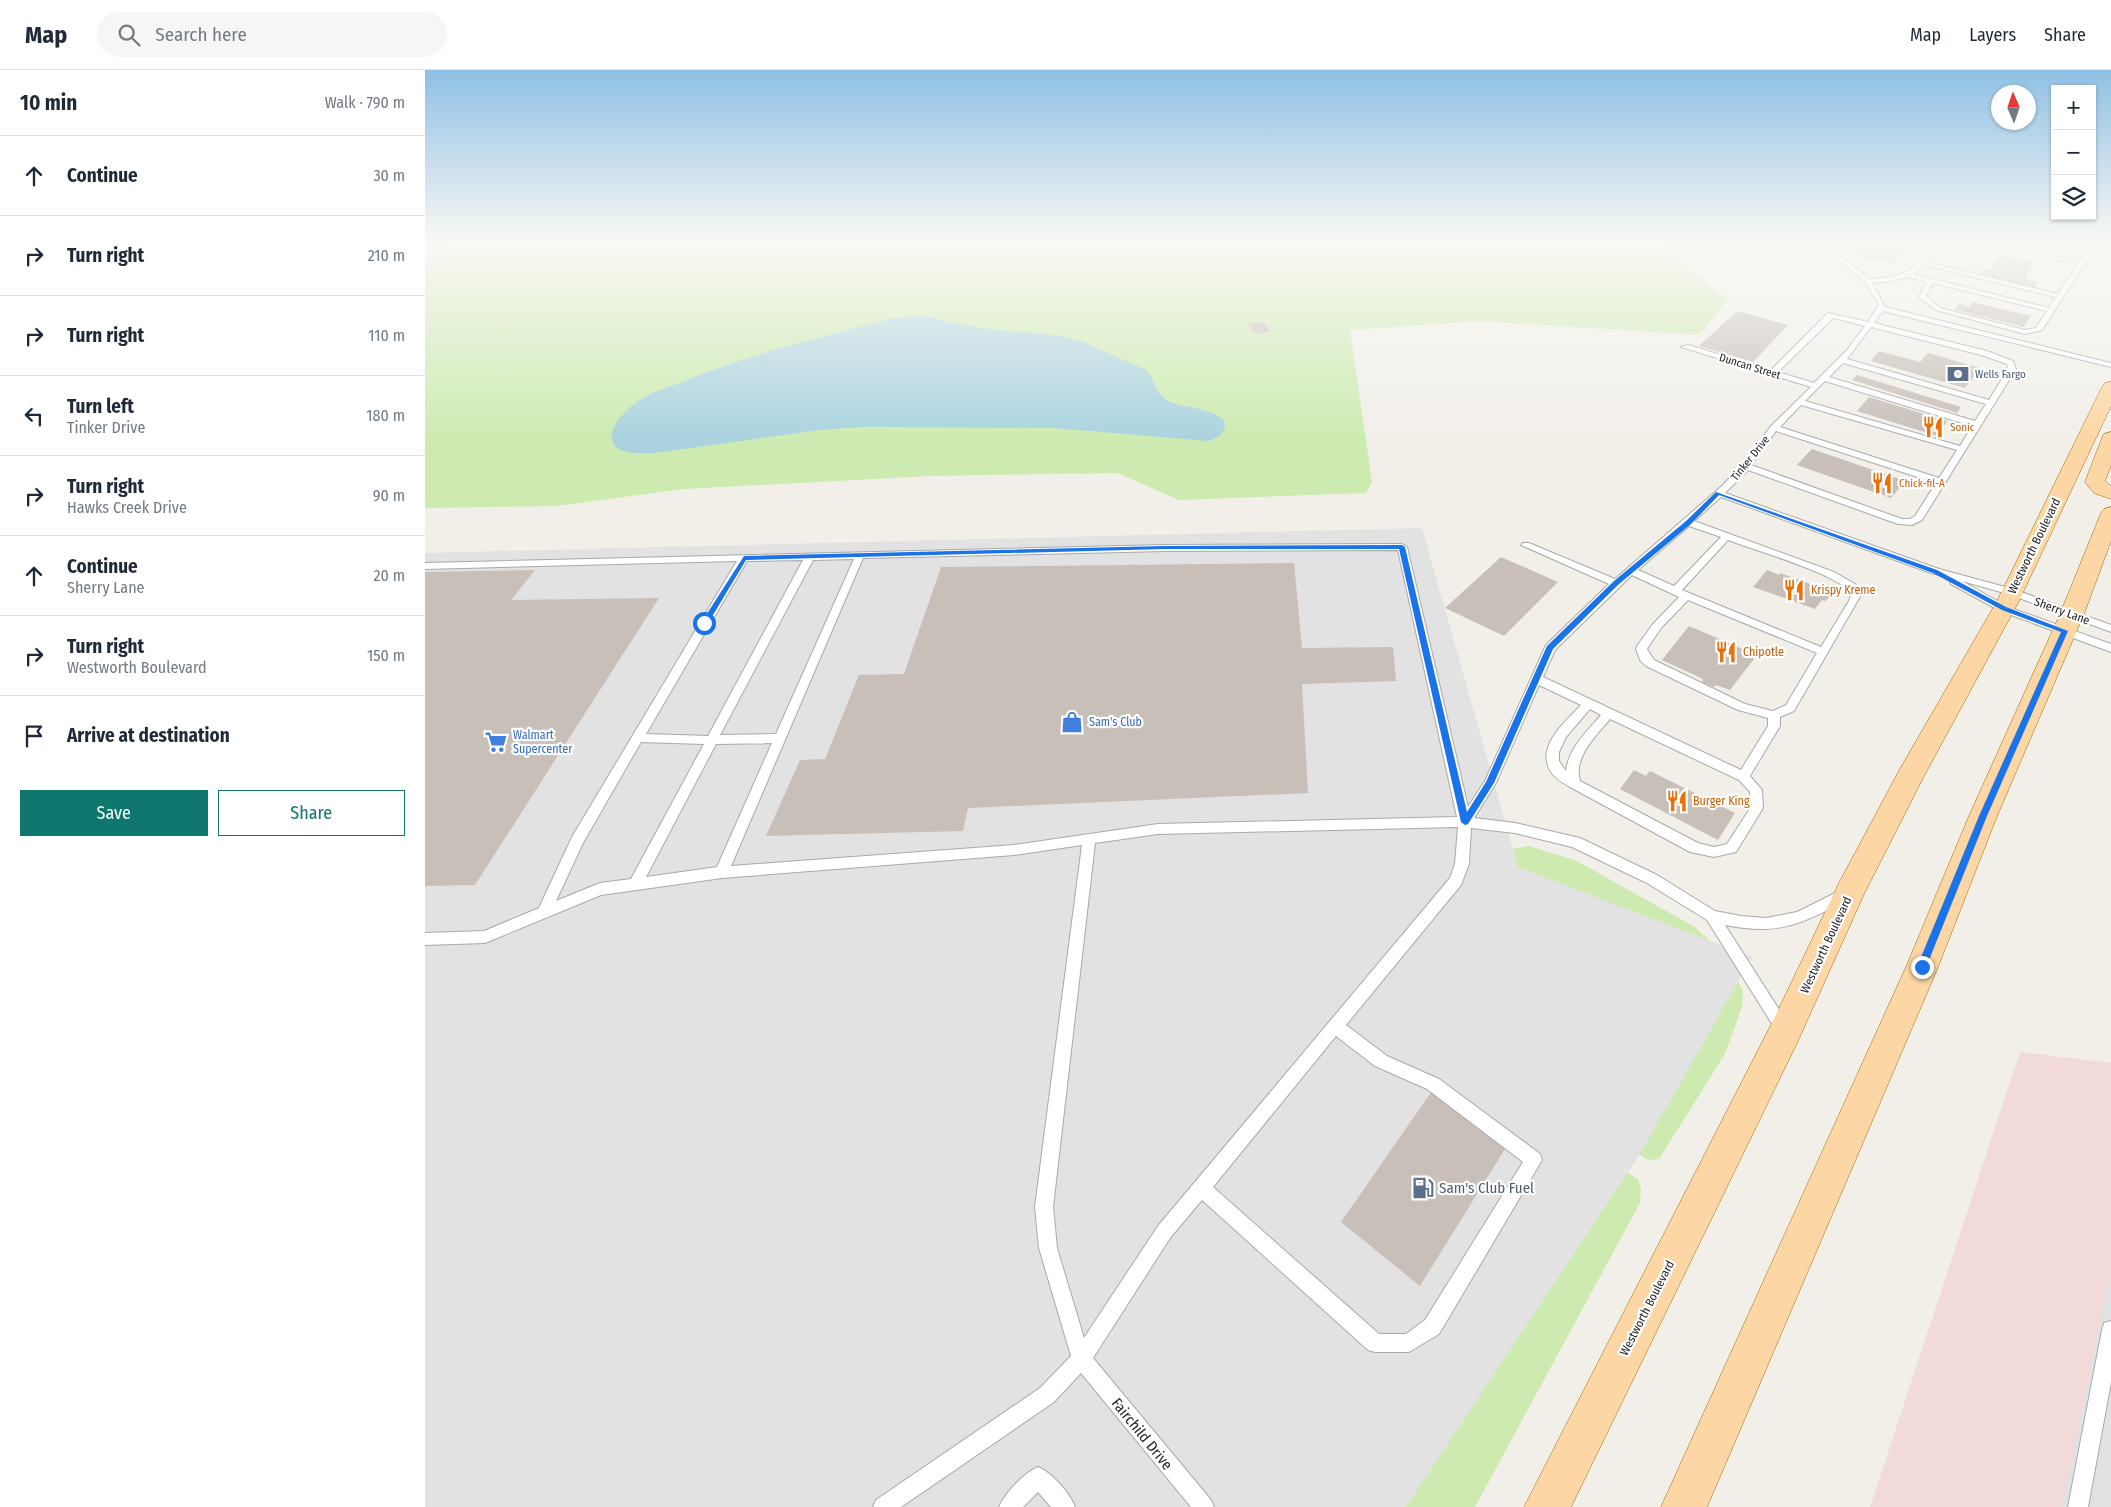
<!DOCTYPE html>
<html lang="en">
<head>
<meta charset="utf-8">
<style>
	body { margin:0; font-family:"Fira Sans Condensed",sans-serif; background:#f6f6f7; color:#1f2937 }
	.controls { position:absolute; right:15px; top:15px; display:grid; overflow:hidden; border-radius:0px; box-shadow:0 1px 4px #0004 }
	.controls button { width:45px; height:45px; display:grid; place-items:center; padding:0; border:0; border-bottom:1px solid #e0e1e3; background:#fff; color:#1f2937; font:25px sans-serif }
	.compass { position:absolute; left:1566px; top:15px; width:45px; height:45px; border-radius:50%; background:#fff; box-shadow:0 1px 4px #0004; rotate:358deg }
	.stop { position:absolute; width:15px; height:15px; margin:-11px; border:4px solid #1a73e8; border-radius:50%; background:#fff }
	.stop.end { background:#1a73e8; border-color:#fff; box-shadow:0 1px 5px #0008 }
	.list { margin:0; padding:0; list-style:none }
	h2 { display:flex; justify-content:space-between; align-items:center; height:65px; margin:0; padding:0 20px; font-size:21px }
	h2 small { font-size:16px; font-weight:400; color:#747a83 }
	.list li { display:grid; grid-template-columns:32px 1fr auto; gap:15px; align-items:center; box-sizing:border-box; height:80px; padding:0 20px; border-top:1px solid #e0e1e3 }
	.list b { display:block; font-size:19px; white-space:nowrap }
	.list p { margin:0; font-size:16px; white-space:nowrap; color:#747a83 }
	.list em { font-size:16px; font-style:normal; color:#747a83 }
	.actions { display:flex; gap:10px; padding:15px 20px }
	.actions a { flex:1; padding:11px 0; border:1px solid #0f766e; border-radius:0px; text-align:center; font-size:18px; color:#0f766e }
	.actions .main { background:#0f766e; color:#fff }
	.icon { flex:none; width:28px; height:28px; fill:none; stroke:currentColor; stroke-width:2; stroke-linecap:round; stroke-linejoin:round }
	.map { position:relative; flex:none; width:1686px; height:1437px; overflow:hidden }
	header { display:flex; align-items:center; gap:30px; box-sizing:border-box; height:70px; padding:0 25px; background:#fff; border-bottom:1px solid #e0e1e3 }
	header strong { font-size:24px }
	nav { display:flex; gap:28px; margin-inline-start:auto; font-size:18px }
	.search { width:350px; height:45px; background:#f6f6f7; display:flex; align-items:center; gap:12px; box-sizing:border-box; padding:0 18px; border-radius:28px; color:#747a83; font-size:19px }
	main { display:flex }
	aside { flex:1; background:#fff }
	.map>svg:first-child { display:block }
</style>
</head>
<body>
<header>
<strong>Map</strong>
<div class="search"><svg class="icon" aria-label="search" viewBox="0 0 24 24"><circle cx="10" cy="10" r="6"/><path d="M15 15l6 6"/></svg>Search here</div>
<nav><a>Map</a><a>Layers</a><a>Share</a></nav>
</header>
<main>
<aside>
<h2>10 min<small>Walk · 790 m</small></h2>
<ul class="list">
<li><svg class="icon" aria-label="ahead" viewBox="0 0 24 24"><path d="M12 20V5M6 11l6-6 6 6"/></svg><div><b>Continue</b></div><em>30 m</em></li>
<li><svg class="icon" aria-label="right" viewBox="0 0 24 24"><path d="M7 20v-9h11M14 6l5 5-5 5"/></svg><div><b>Turn right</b></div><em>210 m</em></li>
<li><svg class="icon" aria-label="right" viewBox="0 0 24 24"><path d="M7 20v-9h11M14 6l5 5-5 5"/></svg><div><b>Turn right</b></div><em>110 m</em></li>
<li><svg class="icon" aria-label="left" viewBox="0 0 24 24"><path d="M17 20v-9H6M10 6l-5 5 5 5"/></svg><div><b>Turn left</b><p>Tinker Drive</p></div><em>180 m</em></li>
<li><svg class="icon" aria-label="right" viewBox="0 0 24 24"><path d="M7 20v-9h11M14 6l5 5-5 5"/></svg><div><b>Turn right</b><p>Hawks Creek Drive</p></div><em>90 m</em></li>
<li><svg class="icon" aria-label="ahead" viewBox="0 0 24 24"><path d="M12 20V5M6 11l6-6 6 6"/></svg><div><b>Continue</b><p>Sherry Lane</p></div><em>20 m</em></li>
<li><svg class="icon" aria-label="right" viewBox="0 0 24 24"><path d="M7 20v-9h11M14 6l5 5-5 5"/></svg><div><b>Turn right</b><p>Westworth Boulevard</p></div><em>150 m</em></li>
<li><svg class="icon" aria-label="arrive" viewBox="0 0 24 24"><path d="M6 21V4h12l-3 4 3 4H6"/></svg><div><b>Arrive at destination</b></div></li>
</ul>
<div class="actions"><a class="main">Save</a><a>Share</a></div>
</aside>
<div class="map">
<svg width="1686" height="1437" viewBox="0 0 1686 1437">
	<rect width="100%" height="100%" fill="#f2efe9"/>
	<path fill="#f2dad9" d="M1595 982 1686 993V1437H1445Z"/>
	<path fill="#cdebb0" d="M30 170H1238L1255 192 1303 230 1274 265 1054 251 925 260 947 412 941 423 754 430 692 403 505 406 259 419 131 436 0 438V190Z
		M1104 776 1150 790 1270 857 1300 886 1318 921 1317 937 1300 984 1234 1089 1223 1090 1196 1073 1184 1092 1213 1109 1216 1119 1215 1133 1050 1437H867L1072 781Z"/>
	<path fill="#e2e2e2" d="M997 458 1093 797 1327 887 1215 1084 981 1437H0V483Z
		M1683 1213 1686 1215V1437H1637Z"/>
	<path fill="#aad3df" d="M500 246 553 258 637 266 663 274 721 300C729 308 729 318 737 326 752 341 778 333 799 350L800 358 795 366 783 371 629 358 437 357 395 360 230 383C219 383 205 384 196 380 172 368 200 340 212 332 225 322 242 318 257 312 319 286 385 270 450 253L469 248Z"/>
	<path fill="#c7bfb8" d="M1439 170H1489L1468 194 1425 184Z
		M1575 184 1609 192 1600 209 1612 212 1610 217 1554 205 1557 200 1565 201Z
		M1547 232 1606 246 1599 257 1530 240 1534 234 1544 237Z
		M1312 241 1363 255 1328 292 1274 276Z
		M839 252 845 262 830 264 823 254Z
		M1454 281 1495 292 1503 283 1555 298 1540 318 1446 291Z
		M1432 305 1536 337 1532 343 1427 310Z
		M1444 327 1522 351 1512 366 1432 341Z
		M1387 379 1480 411 1466 428 1372 395Z
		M1076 487 1133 512 1079 566 1020 538Z
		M869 493 877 578 968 577 971 611 877 614 883 723 543 738 538 761 341 766 375 690 400 689 434 605 479 604 516 497Z
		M110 500 86 530 234 528 50 815 0 816V502Z
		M1342 500 1354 505 1355 503 1410 523 1400 531 1397 530 1390 539 1328 517Z
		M1264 556 1332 585 1305 620 1291 615 1289 617 1277 612 1278 609 1237 590Z
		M1209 700 1221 706 1225 701 1310 743 1293 770 1195 719Z
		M1007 1021 1083 1074 995 1216 916 1152Z"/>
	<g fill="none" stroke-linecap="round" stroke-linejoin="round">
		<g stroke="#a9a9a9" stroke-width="2">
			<path id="service" d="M1390 170H1396L1445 209C1480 208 1494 198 1513 170H1519L1502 192 1633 224 1653 194 1546 170H1556L1655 191 1669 170H1675L1617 260 1600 264 1511 240 1494 227 1502 212 1482 207 1467 211 1447 213 1460 237 1686 293V297L1458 241 1449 253 1562 281 1588 291 1591 299 1497 450 1487 455 1473 454 1323 400 1300 423 1514 499 1591 520 1686 555V562L1583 524 1537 511 1583 537 1686 574V582L1575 541 1526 514 1525 512 1529 509 1506 503 1296 427 1269 451 1409 502 1430 514 1437 523 1369 641 1355 647V656L1325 706 1337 720 1338 738 1311 782 1289 787 1265 782 1145 717C1138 713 1131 709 1126 702 1110 677 1140 652 1156 635L1114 615 1071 713 1049 748 1090 753 1155 768 1232 805 1290 841 1316 846 1341 848 1372 842 1414 821 1419 819 1424 821 1426 825 1424 829C1376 854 1355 866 1300 855L1364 955 1367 960 1364 965 1359 967 1354 965 1282 850 1222 813 1147 777 1090 763 1046 758 1044 794 1036 815 921 955 962 986 1014 1009 1115 1084 1117 1090 1014 1264 984 1282H950L943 1280 777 1130 745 1168 668 1288 786 1430 789 1437H766L656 1303 629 1332 476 1437H448L451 1430 615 1318 646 1286 614 1178 610 1137 657 775 589 785 297 808 176 825 60 873 0 875V863L59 861 114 838 147 767 312 491 0 499V493L740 475 977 474 982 477 1043 737 1060 711 1121 575 1184 514 1096 475 1098 473H1104L1190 509 1297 416 1318 394 1346 356 1386 317 1256 277 1263 275 1346 300 1403 243 1443 252 1454 235 1440 212ZM1499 195 1631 227 1624 238 1488 204ZM1508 213 1622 241 1611 258 1600 260 1515 238 1501 226ZM1408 248 1440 256 1422 280 1389 313 1353 302ZM1446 257 1556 285 1582 294 1583 299 1564 330 1422 289ZM1418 293 1561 334 1550 351 1404 307ZM1400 311 1547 356 1535 376 1380 331ZM1376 335 1532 380 1514 408 1355 357ZM1351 361 1511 413 1490 446 1485 449H1477L1326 395ZM1264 456 1296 467 1249 516 1213 500ZM1303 470C1332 481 1409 503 1427 523L1424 531 1396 577 1257 520ZM973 480 1032 747 733 754 589 775 306 796 438 488 740 481ZM429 489 351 664 295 665 388 490ZM378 490 283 666 221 664 322 491ZM1207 505 1254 527 1228 554 1212 576 1211 579 1215 590 1221 596 1313 640 1343 648V656L1316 700 1118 607 1130 580ZM1263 530 1392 583 1361 635 1348 641 1320 634 1229 590 1222 579 1236 558ZM1165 639 1176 645C1162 661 1143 679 1141 701L1134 691V682L1141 667ZM1185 649 1314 710 1325 722 1326 737 1302 774 1289 777 1273 773 1155 711C1148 687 1171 666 1185 649ZM216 672 279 674 206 809 175 813 131 831 158 773ZM347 673 292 797 221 807 291 674ZM1033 757 1030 794 1025 808 733 1156 659 1268 632 1178 628 1137 670 773 733 764ZM911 966 950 996 1002 1019 1098 1092 1000 1250 981 1264H954L788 1117Z
				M1686 1251V1312L1663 1437H1643L1677 1260 1679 1253Z
				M613 1397C627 1403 645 1423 650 1437H626L613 1422 598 1437H574C580 1423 599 1403 613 1397Z"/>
		</g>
		<g stroke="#a9a9a9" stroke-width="1">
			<path id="minor" d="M8 170H22L0 184V175Z"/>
		</g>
		<g stroke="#a06b00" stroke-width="1">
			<path id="primary" d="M1686 312V336L1594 531 1499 706 1439 824 1372 973 1146 1437H1099L1348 951 1414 813 1475 699 1572 531 1677 317 1680 313Z
				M1686 362V395L1680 411 1686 416V429L1669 423 1660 412 1677 368 1679 364Z
				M1686 437V471L1659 544 1572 746 1513 897 1282 1437H1236L1481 897 1544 746 1635 544 1676 443 1679 439Z"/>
		</g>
		<use href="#service" fill="#fff" fill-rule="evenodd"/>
		<use href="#minor" fill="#fff" fill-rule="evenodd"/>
		<use href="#primary" fill="#fcd6a4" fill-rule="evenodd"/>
	</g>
	<linearGradient id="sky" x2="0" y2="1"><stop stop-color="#8fc0e4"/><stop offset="0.46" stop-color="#f9f8f5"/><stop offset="1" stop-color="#f9f8f5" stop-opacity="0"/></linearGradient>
	<rect width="1686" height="371" fill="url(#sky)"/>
	<path fill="#1a73e8" d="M1291 422 1512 500 1581 537 1643 561 1562 746 1500 900 1497 901 1492 897 1554 746 1636 562 1577 540 1508 503 1294 425 1266 454 1194 514 1128 579 1069 713 1043 754 1040 755 1036 752 974 479H740L321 490 282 555 276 553 319 486 740 476 977 475 980 477 1042 742 1061 712 1122 576 1189 511 1261 451Z"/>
	<defs>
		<g id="bank-bare" transform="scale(1.725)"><path d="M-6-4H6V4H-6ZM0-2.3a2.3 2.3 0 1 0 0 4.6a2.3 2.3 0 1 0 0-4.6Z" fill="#5c6f8a" stroke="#fff" stroke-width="2.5" paint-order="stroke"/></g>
		<g id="restaurant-bare" transform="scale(1.725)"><path d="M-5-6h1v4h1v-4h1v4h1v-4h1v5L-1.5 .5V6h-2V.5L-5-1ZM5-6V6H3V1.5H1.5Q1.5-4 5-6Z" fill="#e8710a" stroke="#fff" stroke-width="2.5" paint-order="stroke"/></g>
		<g id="shop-bare" transform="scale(1.725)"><path d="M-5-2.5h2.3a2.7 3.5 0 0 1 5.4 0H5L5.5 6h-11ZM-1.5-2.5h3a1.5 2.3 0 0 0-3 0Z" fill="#3f7fe0" stroke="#fff" stroke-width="2.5" paint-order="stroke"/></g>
		<g id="supermarket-bare" transform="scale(1.725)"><path d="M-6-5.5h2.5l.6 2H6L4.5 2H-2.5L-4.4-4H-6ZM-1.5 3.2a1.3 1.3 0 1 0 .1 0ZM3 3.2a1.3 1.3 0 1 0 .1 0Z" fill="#3f7fe0" stroke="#fff" stroke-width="2.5" paint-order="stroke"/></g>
		<g id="fuel-bare" transform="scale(1.725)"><path d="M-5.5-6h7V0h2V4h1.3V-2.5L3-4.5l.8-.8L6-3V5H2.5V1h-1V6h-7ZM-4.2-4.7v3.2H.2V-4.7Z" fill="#5c6f8a" stroke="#fff" stroke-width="2.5" paint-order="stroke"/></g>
	</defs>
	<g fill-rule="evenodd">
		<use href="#bank-bare" x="1533" y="304"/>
		<use href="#restaurant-bare" x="1508" y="357"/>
		<use href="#restaurant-bare" x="1457" y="413"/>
		<use href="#restaurant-bare" x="1369" y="520"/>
		<use href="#restaurant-bare" x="1301" y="582"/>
		<use href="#shop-bare" x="647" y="652"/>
		<use href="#supermarket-bare" x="71" y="672"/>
		<use href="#restaurant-bare" x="1252" y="731"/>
		<use href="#fuel-bare" x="998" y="1118"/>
	</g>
	<g text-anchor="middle" stroke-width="4.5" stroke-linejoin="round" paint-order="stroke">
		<g font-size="11" fill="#222" stroke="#fff">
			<text transform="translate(1325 296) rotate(17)" y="4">Duncan Street</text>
			<text transform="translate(1325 388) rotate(-51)" y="4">Tinker Drive</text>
		</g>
		<g font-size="11" fill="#4e5e75" stroke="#fff" text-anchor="start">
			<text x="1550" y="308">Wells Fargo</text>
		</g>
		<g font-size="11" fill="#c56008" stroke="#fff" text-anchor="start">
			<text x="1525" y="361">Sonic</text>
			<text x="1474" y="417">Chick-fil-A</text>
		</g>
		<g font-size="12" fill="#222" stroke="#fff">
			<text transform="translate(1609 476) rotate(-64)" y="4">Westworth Boulevard</text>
			<text transform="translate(1637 541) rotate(20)" y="4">Sherry Lane</text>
			<text transform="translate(1401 875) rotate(-65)" y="4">Westworth Boulevard</text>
			<text transform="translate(1222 1238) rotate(-63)" y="4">Westworth Boulevard</text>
		</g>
		<g font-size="12" fill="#c56008" stroke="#fff" text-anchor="start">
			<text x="1386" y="524">Krispy Kreme</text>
			<text x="1318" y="586">Chipotle</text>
			<text x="1268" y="735">Burger King</text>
		</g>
		<g font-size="12" fill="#366cbe" stroke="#fff" text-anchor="start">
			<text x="664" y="656">Sam's Club</text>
			<text x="88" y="669">Walmart<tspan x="88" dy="14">Supercenter</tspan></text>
		</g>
		<g font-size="15" fill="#4e5e75" stroke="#fff" text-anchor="start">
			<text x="1014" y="1123">Sam's Club Fuel</text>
		</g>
		<g font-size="15" fill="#222" stroke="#fff">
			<text transform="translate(717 1364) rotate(51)" y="5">Fairchild Drive</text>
		</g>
	</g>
</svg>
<div class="controls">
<button>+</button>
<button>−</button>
<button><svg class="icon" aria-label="layers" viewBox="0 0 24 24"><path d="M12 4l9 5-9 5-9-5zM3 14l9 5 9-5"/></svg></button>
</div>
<svg class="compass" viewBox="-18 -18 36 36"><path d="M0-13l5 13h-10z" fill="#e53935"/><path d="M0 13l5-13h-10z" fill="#747a83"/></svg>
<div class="stop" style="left:279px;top:553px"></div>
<div class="stop end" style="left:1497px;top:897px"></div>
</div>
</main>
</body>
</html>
